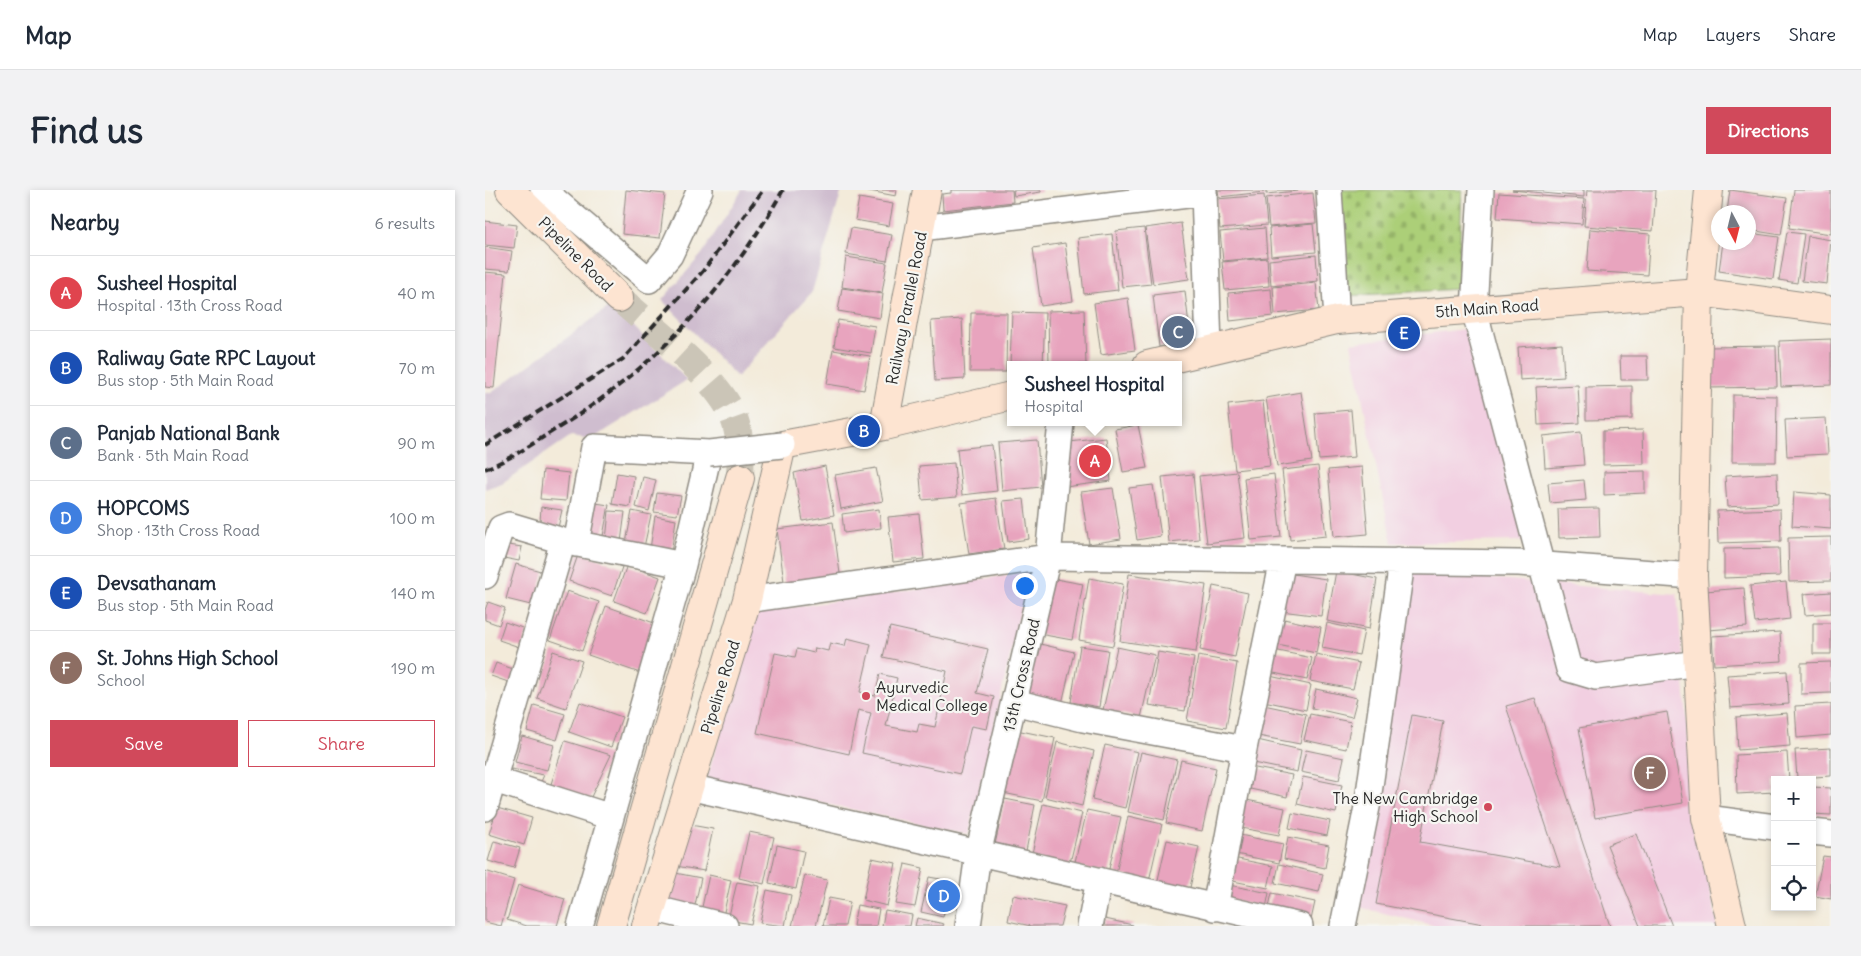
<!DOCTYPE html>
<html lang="en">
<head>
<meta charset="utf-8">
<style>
	body { margin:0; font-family:Delius,sans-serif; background:#f2f2f3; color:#1f2937 }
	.controls { position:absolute; right:15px; bottom:15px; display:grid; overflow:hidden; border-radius:0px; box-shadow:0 2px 8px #0003 }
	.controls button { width:45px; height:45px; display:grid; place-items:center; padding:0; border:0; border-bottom:1px solid #e0e1e3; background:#fff; color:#1f2937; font:25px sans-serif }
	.compass { position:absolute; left:1226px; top:15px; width:45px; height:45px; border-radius:50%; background:#fff; box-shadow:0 2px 8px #0003; rotate:173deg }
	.you { position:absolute; left:539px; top:395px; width:18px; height:18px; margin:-12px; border:4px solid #fff; border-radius:50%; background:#1a73e8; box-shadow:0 0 0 8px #1a73e833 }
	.badge { display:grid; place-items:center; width:32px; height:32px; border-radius:50%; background:#d1495b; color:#fff; font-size:16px; font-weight:700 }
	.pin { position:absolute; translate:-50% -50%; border:2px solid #fff; box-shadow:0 1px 5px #0006 }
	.popup { position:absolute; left:522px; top:171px; width:175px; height:65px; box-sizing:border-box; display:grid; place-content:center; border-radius:0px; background:#fff; filter:drop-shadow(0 1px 4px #0005); font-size:16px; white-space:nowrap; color:#747a83 }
	.popup b { font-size:19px; color:#1f2937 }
	.popup::after { content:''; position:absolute; left:50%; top:100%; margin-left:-10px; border:10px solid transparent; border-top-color:#fff }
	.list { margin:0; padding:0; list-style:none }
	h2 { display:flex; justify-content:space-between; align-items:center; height:65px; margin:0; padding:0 20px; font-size:21px }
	h2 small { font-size:16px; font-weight:400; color:#747a83 }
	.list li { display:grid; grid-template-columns:32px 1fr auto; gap:15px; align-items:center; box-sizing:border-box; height:75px; padding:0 20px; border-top:1px solid #e0e1e3 }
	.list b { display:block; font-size:19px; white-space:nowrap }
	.list p { margin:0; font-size:16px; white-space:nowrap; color:#747a83 }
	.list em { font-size:16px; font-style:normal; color:#747a83 }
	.actions { display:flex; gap:10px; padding:15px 20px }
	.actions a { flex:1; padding:11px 0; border:1px solid #d1495b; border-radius:0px; text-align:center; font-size:18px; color:#d1495b }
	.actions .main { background:#d1495b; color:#fff }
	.icon { flex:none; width:28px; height:28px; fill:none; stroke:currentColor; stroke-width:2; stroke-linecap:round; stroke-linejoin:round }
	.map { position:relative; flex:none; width:1346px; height:736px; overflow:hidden; border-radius:0px }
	header { display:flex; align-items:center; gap:30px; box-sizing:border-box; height:70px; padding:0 25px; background:#fff; border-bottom:1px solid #e0e1e3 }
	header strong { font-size:24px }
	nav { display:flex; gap:28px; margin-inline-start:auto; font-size:18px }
	.intro { display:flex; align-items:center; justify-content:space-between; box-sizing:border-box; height:120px; padding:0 30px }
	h1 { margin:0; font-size:35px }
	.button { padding:12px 22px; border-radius:0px; background:#d1495b; color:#fff; font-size:18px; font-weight:700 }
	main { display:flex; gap:30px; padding:0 30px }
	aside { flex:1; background:#fff; border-radius:0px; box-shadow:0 2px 8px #0003 }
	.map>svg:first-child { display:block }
</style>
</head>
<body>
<header>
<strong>Map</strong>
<nav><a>Map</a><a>Layers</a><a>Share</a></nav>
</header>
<div class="intro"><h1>Find us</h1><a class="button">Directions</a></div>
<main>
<aside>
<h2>Nearby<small>6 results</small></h2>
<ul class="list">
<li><span class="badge" style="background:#e0444e">A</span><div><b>Susheel Hospital</b><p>Hospital · 13th Cross Road</p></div><em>40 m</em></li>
<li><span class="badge" style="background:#1a4fb4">B</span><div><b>Raliway Gate RPC Layout</b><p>Bus stop · 5th Main Road</p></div><em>70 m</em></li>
<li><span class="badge" style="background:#5c6f8a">C</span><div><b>Panjab National Bank</b><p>Bank · 5th Main Road</p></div><em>90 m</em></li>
<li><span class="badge" style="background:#3f7fe0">D</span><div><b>HOPCOMS</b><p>Shop · 13th Cross Road</p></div><em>100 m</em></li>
<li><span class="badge" style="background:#1a4fb4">E</span><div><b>Devsathanam</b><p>Bus stop · 5th Main Road</p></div><em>140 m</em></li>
<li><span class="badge" style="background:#8d6e63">F</span><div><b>St. Johns High School</b><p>School</p></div><em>190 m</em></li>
</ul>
<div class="actions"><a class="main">Save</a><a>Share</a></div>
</aside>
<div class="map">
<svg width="1346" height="736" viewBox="0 0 1346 736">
	<defs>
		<pattern id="cemetery-stones" width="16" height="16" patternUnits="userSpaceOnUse" patternTransform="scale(1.25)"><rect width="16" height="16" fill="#accf78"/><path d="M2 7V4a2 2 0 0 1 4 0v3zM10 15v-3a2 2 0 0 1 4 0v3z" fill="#94b268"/></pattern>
	</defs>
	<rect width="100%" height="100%" fill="#f6f6f2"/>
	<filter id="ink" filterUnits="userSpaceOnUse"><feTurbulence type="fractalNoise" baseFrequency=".02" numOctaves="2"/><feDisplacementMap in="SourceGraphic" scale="10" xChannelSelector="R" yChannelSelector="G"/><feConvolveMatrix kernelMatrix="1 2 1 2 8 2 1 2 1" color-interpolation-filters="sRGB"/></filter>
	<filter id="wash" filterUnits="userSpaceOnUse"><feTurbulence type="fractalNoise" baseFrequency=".0096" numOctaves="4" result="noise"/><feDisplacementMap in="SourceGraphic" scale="20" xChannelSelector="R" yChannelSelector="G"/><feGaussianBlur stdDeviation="1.12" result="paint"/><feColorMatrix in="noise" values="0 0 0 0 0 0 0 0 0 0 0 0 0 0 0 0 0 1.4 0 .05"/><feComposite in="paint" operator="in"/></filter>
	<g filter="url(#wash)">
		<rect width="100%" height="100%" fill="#f3ebda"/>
		<path fill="#f2cfe1" d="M988 138 1039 351 907 353 866 153Z
			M915 381 1192 404 1210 631 1233 736H951L858 713Z
			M544 382 484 644 222 589 270 423Z"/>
		<path fill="#cfbdcf" d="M257 0H357L327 102 252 187 177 110 217 64Z
			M127 115 202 190 107 249 86 246 17 293 0 299V202L6 203Z"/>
		<path fill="url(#cemetery-stones)" stroke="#6c7d52" d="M855 0H977L973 99 861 106Z"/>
		<g id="blocks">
			<path fill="#e8a4be" d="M141 0 180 4 175 48 137 44Z
				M379 0H412L411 6Z
				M466 0H527L528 12 458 20 457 4 466 3Z
				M528 0H556V2L529 6Z
				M733 0H779V2L734 7Z
				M781 0H813V1L781 4Z
				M1027 0H1099V7Z
				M1102 0H1171L1168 41 1099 36Z
				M1245 0 1302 8 1296 45 1264 40V22H1242Z
				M1309 0H1346V44L1304 38Z
				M828 3 831 33 784 37 781 8Z
				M1014 3 1099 9 1097 34 1012 28Z
				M779 5 782 35 735 39 732 9Z
				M374 8 408 14 404 36 370 30Z
				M0 31 32 35 29 58 0 55Z
				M696 33 704 89 668 94 660 38Z
				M828 34 831 62 786 66 784 38Z
				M366 38 407 45 402 71 361 64Z
				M659 38 666 94 637 97 631 41Z
				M780 38 782 67 738 71 735 42Z
				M1105 39 1165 44 1162 85 1102 81Z
				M1302 42 1319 44 1312 93 1294 90Z
				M1264 43 1294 47 1288 89 1234 81 1238 52H1264Z
				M627 44 633 100 599 104 593 48Z
				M1323 46 1346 50 1342 94 1317 91Z
				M580 53 588 111 556 116 548 58Z
				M0 57 27 61 24 81 0 79Z
				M831 65 833 91 786 96 784 70Z
				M361 67 402 73 397 103 357 97Z
				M782 68 784 96 740 100 737 72Z
				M0 82 21 84 9 198 0 197Z
				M831 93 834 120 790 124 788 97Z
				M357 98 398 104 395 128 353 121Z
				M786 99 788 126 745 131 743 103Z
				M700 101 706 153 674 157 668 105Z
				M643 108 650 160 616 165 609 113Z
				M599 120 601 174 564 175 563 121Z
				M527 122 560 123 558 175H525Z
				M486 123H522L521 182H485Z
				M477 129 480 189 450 191 446 131Z
				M353 130 390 136 386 163 349 157Z
				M1346 149V195L1296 197 1294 151Z
				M1077 154 1079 187 1035 190 1033 157Z
				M1291 156 1292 197 1223 198 1222 157Z
				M348 160 385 166 379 200 342 194Z
				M1135 166H1162L1163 190H1136Z
				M1093 195 1095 233 1053 235 1051 197Z
				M1147 196V229L1101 230V197Z
				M816 202 827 271 792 276 781 208Z
				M1248 205 1292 206 1291 272H1247Z
				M778 211 785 276 750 280 743 215Z
				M866 220 870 267 834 270 830 223Z
				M1341 228 1343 264 1302 266 1300 230Z
				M653 235 662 278 638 282 630 239Z
				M1158 240 1159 274 1118 275V241Z
				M1096 242 1099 275 1060 278 1058 246Z
				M621 248 626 291 580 297 575 253Z
				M552 250 556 297 517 301 513 253Z
				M507 255 512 301 477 305 472 259Z
				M469 273 472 307 437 310 434 276Z
				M340 276 349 325 318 331 309 283Z
				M833 276 841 346 805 350 797 280Z
				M877 277 883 344 849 347 843 280Z
				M391 278 398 311 356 319 350 285Z
				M58 280 84 283 81 311 55 309Z
				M1160 281V303L1119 305V282Z
				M752 282 760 348 722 353 714 286Z
				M132 283 149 286 145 317 127 314Z
				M1292 283 1293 314 1242 317 1240 286Z
				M708 284 714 349 684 352 677 287Z
				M789 284 796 347 766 350 759 288Z
				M158 287 171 290 164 321 151 317Z
				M1099 290 1101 310 1065 313 1063 293Z
				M668 295 676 346 652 350 644 298Z
				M628 298 636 349 604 354 596 302Z
				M1309 302 1346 305V339L1307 336Z
				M172 303 196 306 192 325 169 322Z
				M511 308 519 359 484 364 476 313Z
				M539 309 544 349 523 352 518 311Z
				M104 312 124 315 116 356 97 352Z
				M56 317 77 320 72 342 55 332Z
				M1114 318 1115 347 1074 348 1073 319Z
				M394 319 396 338 359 343 357 324Z
				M1295 319 1296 351 1233 353 1232 321Z
				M124 321 140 322 136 352 121 350Z
				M147 321 166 325 159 357 141 353Z
				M434 324 439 369 408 372 403 327Z
				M170 326 191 330 186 363 165 359Z
				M348 332 356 391 300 399 292 339Z
				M1346 347V391L1304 392 1303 348Z
				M17 354 37 357 34 371 14 367Z
				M1294 358 1295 386 1239 388V359Z
				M94 362 137 377 127 406 84 391Z
				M31 374 59 382 50 416 21 409Z
				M142 375 175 387 162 423 129 411Z
				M851 381 892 389 884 439 842 431Z
				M801 383 841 389 836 426 796 421Z
				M644 384 721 395 711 462 635 451Z
				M565 388 598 394 587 450 554 444Z
				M604 388 638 394 628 456 594 450Z
				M1301 392 1305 429 1270 433 1265 396Z
				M728 396 763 403 750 467 715 460Z
				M1259 398 1262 437 1223 440 1220 401Z
				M82 401 114 412 97 461 65 450Z
				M1346 402V423L1320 425 1318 404Z
				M3 412 20 418 14 435 0 430V420Z
				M121 416 172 434 155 483 103 465Z
				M794 428 836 437 831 463 788 454Z
				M20 432 43 440 37 458 14 450Z
				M842 433 879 441 874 465 837 458Z
				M1328 433H1346V464H1328Z
				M405 437 503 459 492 503 509 507 502 539 486 536 475 584 377 563 386 523 373 520 364 564 272 543 290 463 310 467 312 459 329 463 330 458 343 461 345 453 360 456 362 448 386 454 375 502 390 506 395 484 412 488 401 536 432 542 434 534 450 537 462 481 398 467Z
				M1295 442 1297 471 1229 475 1227 446Z
				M551 453 589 462 576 518 538 509Z
				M595 456 623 460 614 517 586 512Z
				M632 457 670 465 656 528 618 520Z
				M789 460 827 468 822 490 784 482Z
				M68 461 97 471 81 518 52 508Z
				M673 462 709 468 700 521 664 515Z
				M831 464 874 473 868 499 825 491Z
				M713 466 752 473 741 538 702 531Z
				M1346 472V503L1316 504V473Z
				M11 473 31 480 26 493 6 486Z
				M1302 481 1304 514 1245 518 1242 485Z
				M780 485 826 495 821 520 774 510Z
				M831 499 872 508 867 527 827 518Z
				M1050 508 1125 736H1009L891 714 927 525 958 531 935 652 1075 677 1021 516Z
				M95 512 137 527 126 557 84 542Z
				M774 514 821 524 815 554 768 545Z
				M1346 514V545L1312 548 1310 516Z
				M49 515 80 524 72 550 42 541Z
				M1182 522 1198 613 1110 628 1094 538Z
				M1302 523 1305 556 1253 560 1251 527Z
				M825 524 866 532 861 559 819 550Z
				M531 540 570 548 557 611 518 603Z
				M37 546 69 555 62 580 30 572Z
				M768 549 816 560 812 582 763 572Z
				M80 551 126 565 105 609 65 597Z
				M572 552 609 561 597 616 560 607Z
				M620 555 653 562 640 618 607 610Z
				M1346 558V586L1312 588 1310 560Z
				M821 560 859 568 854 590 816 582Z
				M656 562 692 570 679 630 643 622Z
				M1302 562 1304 590H1290V602L1252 604 1251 565Z
				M696 570 731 578 717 641 681 633Z
				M760 576 807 585 802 607 756 597Z
				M26 579 59 585 54 596 27 587Z
				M818 587 857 595 851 623 812 614Z
				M1327 597 1346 598V625L1327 624Z
				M520 609 550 615 540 666 509 659Z
				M757 609 800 618 794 645 751 637Z
				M558 614 597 623 584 677 546 668Z
				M12 618 47 628 39 655 4 644Z
				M602 620 636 627 623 683 589 676Z
				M807 623 845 631 842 646 804 638Z
				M643 626 677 634 664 691 631 684Z
				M200 634 228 639 219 681 191 676Z
				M264 642 289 647 279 694 254 688Z
				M1151 644 1187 736H1155L1122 655Z
				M755 645 798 654 794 673 751 664Z
				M803 647 844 655 840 678 799 669Z
				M682 650 714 657 704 702 672 694Z
				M9 651 35 658 29 678 3 671Z
				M292 655 319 661 311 699 284 693Z
				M1338 666 1346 667V709L1330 706Z
				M387 668 411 673 402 716 378 710Z
				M748 668 788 676 783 698 743 690Z
				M420 674 438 678 430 717 411 714Z
				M794 674 838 684 834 702 790 693Z
				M0 681 29 690 16 736 0 732Z
				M185 682 216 688 208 724 177 718Z
				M224 685 246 690 237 731 215 726Z
				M320 685 342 690 331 736H307Z
				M444 687 466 691 458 727 436 722Z
				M252 692 275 696 266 734 243 730Z
				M33 695 80 709 72 736H42L22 730Z
				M744 695 784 703 781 718 741 709Z
				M282 700 306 705 300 736 275 733Z
				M787 703 830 712 826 730 783 721Z
				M528 705 580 716 575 736H546L523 731Z
				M344 708 365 712 360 736H338Z
				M372 715 394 719 391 736H368Z
				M400 720 427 725 425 736H397Z
				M432 728 459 734 458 736H430Z
				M620 729 648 735V736H619Z"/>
		</g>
	</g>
	<g filter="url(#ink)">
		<use href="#blocks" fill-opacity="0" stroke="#8f8b82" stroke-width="1"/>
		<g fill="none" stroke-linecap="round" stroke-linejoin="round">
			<path stroke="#cbc5b7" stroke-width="28" stroke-dasharray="28 14" stroke-linecap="butt" d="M134 108C167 138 228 184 247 223 256 243 256 267 255 288"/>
			<g stroke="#8f8b82" stroke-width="28">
				<path id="street" d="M58 0 164 90 185 65 215 0
					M719 0 724 160
					M844 0 852 130
					M996 0 989 119 1084 479 1111 487 1213 473
					M436 38 719 3
					M91 354 109 257 224 263 198 375 95 736
					M0 386 16 338 24 335 78 351
					M262 410 563 367 1034 373 1208 386
					M529 512 598 529 759 559
					M0 587 126 627
					M204 597 815 736
					M0 618 78 351 198 375
					M1221 628 1290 637
					M1327 642 1346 644
					M167 718 240 736
					M730 718 759 559 798 370
					M483 736 493 664 563 367 576 232
					M605 736 614 690
					M858 736 882 617 915 386 913 371"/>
			</g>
			<g stroke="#8f8b82" stroke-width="30">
				<path id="secondary" d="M25 0 134 108
					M1224 0 1214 102 1208 386 1221 628 1247 736
					M662 175 852 130 1214 102 1346 120
					M399 236 442 0
					M126 736 255 288
					M161 736 262 410 297 255 399 236 526 206"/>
			</g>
			<use href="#street" stroke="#fff" stroke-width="25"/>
			<use href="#secondary" stroke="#fde4d1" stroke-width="28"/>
			<path stroke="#2b2b2b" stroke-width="4" stroke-dasharray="8 4" stroke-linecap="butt" d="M0 255 138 169 218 81 278 0
				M0 279C23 270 43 257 63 244 165 183 240 104 298 0"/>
			<g stroke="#8f8b82" stroke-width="28" stroke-linecap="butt">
				<path id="street-bridge" d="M224 263 297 255"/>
			</g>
			<use href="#street-bridge" stroke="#fff" stroke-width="25"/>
		</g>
	</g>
	<g fill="#d1495b" stroke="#f6f6f2" stroke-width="2">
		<circle cx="381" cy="506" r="5"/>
		<circle cx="1003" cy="617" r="5"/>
	</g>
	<g text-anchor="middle" stroke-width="4.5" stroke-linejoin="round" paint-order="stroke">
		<g font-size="16" fill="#2b2b2b" stroke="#f6f6f2">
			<text transform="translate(91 64) rotate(45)" y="6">Pipeline Road</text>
			<text transform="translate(421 118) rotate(-79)" y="6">Railway Parallel Road</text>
			<text transform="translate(1002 118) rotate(-4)" y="6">5th Main Road</text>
			<text transform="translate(536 485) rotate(-77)" y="6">13th Cross Road</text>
			<text transform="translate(235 497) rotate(-73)" y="6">Pipeline Road</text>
		</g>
		<g font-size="16" fill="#2b2b2b" stroke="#f6f6f2" text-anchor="start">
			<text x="391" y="503">Ayurvedic<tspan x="391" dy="18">Medical College</tspan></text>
			<text x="993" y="614" text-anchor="end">The New Cambridge<tspan x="993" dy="18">High School</tspan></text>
		</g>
	</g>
</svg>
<div class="controls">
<button>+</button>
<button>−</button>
<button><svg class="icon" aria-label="locate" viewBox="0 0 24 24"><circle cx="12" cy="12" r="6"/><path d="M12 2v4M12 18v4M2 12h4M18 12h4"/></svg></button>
</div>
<svg class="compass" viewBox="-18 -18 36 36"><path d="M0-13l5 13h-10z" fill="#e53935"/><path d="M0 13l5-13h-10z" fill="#747a83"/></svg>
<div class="you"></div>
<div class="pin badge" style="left:610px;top:271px;background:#e0444e">A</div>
<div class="popup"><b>Susheel Hospital</b>Hospital</div>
<div class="pin badge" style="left:379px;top:241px;background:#1a4fb4">B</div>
<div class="pin badge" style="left:693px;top:142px;background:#5c6f8a">C</div>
<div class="pin badge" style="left:459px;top:706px;background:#3f7fe0">D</div>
<div class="pin badge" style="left:919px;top:143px;background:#1a4fb4">E</div>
<div class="pin badge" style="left:1165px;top:583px;background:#8d6e63">F</div>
</div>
</main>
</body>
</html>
